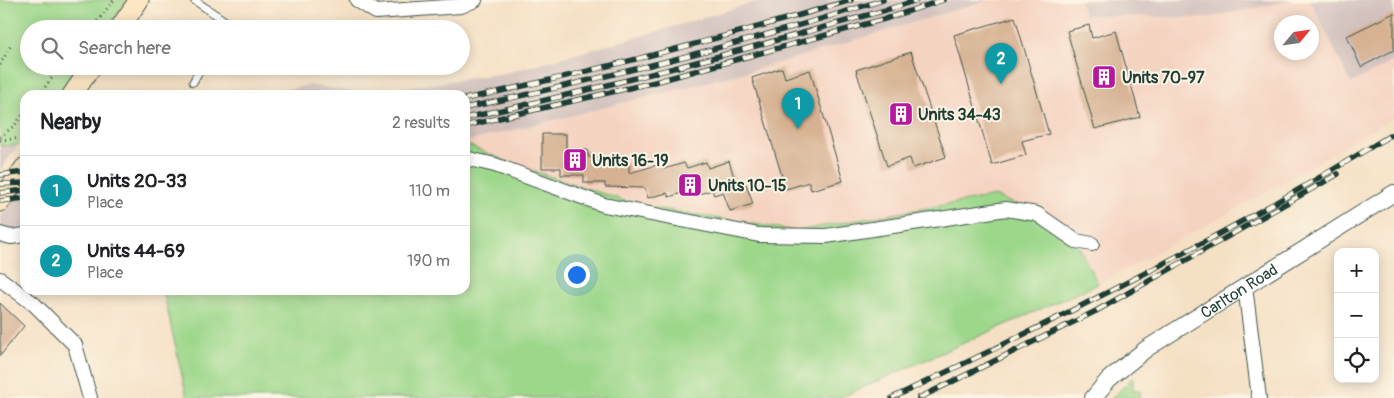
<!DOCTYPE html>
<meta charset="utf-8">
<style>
:root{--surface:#fff;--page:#f2f2f2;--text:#202124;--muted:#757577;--line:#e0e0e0;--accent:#2563eb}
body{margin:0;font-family:Pangolin,sans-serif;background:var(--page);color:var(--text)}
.controls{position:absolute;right:15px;bottom:15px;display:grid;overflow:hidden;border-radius:10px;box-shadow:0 2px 12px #0003}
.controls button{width:45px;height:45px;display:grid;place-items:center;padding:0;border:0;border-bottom:1px solid var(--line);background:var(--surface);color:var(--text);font:25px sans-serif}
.compass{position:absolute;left:1274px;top:15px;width:45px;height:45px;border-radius:50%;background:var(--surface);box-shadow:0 2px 12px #0003;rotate:61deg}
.you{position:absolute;left:576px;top:274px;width:18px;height:18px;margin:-12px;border:4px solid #fff;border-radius:50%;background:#1a73e8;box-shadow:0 0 0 8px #1a73e833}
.badge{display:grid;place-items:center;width:32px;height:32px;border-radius:50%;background:var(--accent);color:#fff;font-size:16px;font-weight:700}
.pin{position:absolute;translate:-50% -41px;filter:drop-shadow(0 1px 2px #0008)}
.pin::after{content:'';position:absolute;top:26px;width:18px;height:15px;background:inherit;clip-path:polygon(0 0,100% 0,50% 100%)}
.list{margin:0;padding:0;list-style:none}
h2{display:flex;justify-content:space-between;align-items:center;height:65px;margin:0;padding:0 20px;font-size:21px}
h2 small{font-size:16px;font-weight:400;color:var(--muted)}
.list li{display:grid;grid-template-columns:32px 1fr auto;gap:15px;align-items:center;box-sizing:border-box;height:70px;padding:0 20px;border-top:1px solid var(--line)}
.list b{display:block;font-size:19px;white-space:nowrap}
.list p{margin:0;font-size:16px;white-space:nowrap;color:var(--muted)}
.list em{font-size:16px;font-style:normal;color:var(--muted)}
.icon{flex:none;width:28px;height:28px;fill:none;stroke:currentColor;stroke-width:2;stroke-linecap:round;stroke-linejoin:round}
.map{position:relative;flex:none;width:1394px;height:398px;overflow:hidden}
.search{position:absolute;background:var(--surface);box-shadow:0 2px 12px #0003;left:20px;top:20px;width:450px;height:55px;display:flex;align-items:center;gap:12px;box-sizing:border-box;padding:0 18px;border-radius:28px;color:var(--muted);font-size:19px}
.panel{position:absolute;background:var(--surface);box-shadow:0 2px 12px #0003;left:20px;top:90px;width:450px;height:205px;border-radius:15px}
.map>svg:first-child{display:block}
.built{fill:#f5d3c1;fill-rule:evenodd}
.industrial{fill:#d1c0bc}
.green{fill:#9cd78a;stroke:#5e8a5f}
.building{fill:#d6b192}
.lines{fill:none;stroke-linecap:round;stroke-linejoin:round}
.service-casing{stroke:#3f554a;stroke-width:9}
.minor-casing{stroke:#3f554a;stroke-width:16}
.tertiary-casing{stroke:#3f554a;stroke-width:18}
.secondary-casing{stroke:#3f554a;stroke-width:21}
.path{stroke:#3f554a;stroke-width:3;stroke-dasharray:1 4;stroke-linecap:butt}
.service{stroke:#fff;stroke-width:7}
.minor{stroke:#fff;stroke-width:14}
.tertiary{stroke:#fff;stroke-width:16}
.secondary{stroke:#fce6c4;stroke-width:19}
.rail-casing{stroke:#1f3d34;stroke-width:5.5}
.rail{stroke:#fcf5e5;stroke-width:4;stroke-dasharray:11;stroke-linecap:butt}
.labels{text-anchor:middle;stroke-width:4;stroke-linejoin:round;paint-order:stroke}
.poi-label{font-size:16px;font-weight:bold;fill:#1f3d34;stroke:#fcf5e5;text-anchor:start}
.street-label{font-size:16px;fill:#1f3d34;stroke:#fcf5e5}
</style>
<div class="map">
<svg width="1394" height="398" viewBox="0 0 1394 398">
<rect width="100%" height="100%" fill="#fcf5e5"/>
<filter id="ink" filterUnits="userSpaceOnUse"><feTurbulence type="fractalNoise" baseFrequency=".02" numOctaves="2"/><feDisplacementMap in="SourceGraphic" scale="10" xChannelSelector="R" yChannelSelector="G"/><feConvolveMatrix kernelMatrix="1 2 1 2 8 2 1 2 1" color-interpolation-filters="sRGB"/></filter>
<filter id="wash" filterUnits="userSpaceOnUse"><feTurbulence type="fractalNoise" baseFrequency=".0096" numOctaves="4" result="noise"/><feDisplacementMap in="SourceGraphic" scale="20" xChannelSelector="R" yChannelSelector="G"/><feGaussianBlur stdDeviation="1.12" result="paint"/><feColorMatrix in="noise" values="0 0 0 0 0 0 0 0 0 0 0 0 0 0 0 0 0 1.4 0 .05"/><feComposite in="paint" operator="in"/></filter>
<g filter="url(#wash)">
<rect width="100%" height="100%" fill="#f5e0c4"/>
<path class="built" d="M988,0H1080L1084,15L1310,0L1351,83L1394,61V117L1249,202L1098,284L1068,226L995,196L796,230L637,202L518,166L465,144V142L755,70ZM1282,22H1312V52H1282Z"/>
<g class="industrial">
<path d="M762,0H988L755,70L465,142V95H265L308,85L366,93L505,73L642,36Z"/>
<path d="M1080,0H1292L1206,18L1084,15Z"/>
<path d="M1310,0H1394V61L1351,83Z"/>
<path d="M18,145L0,171V146Z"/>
<path d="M25,181V242L0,247V218Z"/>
</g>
<g class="green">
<path d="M0,0H127L106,29H29V66H79L57,95H25V136L18,145L0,146Z"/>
<path d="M465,144L518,166L638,205L796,231L995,196L1068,226L1098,284L839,398H187L163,290H465Z"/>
<path d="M1133,377V390H1140V398H1112Z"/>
</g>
<g id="blocks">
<g class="building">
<path d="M1394,13V50L1361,67L1347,36Z"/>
<path d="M1015,17L1049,134L1022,141L1026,155L992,165L954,35Z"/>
<path d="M1089,25L1092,38L1116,31L1140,117L1095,129L1067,31Z"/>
<path d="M911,52L946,157L913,168L910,158L887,166L856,70Z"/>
<path d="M782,68L785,78L810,70L843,181L811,190L809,182L786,189L752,78Z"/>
<path d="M542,134H566V150H588V157H608V164H629V173L661,164L664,169L684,163L687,168L706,162L708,168L729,161L737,187L746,184L753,204L730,211L723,192L714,195L712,190L693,196L691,190L669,197L667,193L648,198L645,188L605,187V183H584V175H561V168H542Z"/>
<path d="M0,303L24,326L0,356Z"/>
</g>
</g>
</g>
<g filter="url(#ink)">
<use href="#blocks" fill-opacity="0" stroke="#3f554a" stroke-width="1"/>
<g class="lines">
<defs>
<g id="service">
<path d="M194,0L237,29"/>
<path d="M223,29L227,22"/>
<path d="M193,82L202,66"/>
</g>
<g id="minor">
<path d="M357,0L376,12L461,6L475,0"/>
<path d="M465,158L495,165L604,205L759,235L826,236L1006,209L1037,214L1076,241L1092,244"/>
<path d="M0,234L11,237L25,235"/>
<path d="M0,279L34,304L75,345L90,398"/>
<path d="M1245,286L1259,398"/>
</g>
<g id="tertiary">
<path id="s1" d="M1093,398L1109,379L1146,349L1394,193"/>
</g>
<g id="secondary">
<path d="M119,29L139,0"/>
<path d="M72,95L92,66"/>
<path d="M0,202L25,167"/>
</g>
</defs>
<use href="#service" class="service-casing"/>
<use href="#minor" class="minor-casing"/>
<use href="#tertiary" class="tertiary-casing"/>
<use href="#secondary" class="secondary-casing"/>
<g class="path">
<path d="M91,29L114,0"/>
<path d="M0,65L11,45"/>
<path d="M39,95L61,66"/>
<path d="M0,137L15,125L25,112"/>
<path d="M0,140L25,138"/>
</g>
<use href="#service" class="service"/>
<use href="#minor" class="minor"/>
<use href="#tertiary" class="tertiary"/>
<use href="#secondary" class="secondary"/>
<defs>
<g id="rail">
<path d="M465,99C595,71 724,38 851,0"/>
<path d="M465,108C606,78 746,43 883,0"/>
<path d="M465,118C607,88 746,49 886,10L917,0"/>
<path d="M465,126L655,82L888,18L943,0"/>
<path d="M0,175L25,172"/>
<path d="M0,184L25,183"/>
<path d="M0,193L25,190"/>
<path d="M0,201L25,198"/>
<path d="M892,398C1063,317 1233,232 1394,133"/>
<path d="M919,398L1096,311L1338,174"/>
</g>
</defs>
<use href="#rail" class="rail-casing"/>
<use href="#rail" class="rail"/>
</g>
</g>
<defs>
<symbol id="building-square" viewBox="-11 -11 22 22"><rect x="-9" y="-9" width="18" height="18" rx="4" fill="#b5179e" stroke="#fcf5e5"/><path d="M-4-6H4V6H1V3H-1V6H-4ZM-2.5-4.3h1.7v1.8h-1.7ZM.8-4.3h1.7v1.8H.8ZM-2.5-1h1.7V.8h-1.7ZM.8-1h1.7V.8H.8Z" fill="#fff"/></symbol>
</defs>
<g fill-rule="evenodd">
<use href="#building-square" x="1090" y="63" width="28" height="28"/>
<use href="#building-square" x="887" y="100" width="28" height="28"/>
<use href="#building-square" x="561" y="146" width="28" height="28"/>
<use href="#building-square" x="676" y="171" width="28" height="28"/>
</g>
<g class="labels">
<g class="poi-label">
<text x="1122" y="83">Units 70-97</text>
<text x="918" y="120">Units 34-43</text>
<text x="592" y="166">Units 16-19</text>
<text x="708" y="191">Units 10-15</text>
</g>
<g class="street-label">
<text dy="6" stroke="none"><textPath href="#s1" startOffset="182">Carlton Road</textPath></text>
</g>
</g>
</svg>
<div class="controls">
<button>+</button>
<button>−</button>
<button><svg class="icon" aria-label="locate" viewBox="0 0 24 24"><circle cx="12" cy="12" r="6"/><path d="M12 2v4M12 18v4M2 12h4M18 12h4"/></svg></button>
</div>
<svg class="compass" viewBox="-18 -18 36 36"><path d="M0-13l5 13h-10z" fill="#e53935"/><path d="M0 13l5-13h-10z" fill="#757577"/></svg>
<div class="you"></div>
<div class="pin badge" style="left:798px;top:129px;background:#0f9aa8">1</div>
<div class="pin badge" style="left:1001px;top:84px;background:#0f9aa8">2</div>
<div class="search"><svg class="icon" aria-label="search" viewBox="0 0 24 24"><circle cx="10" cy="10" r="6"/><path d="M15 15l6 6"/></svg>Search here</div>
<section class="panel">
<h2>Nearby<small>2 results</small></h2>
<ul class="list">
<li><span class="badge" style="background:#0f9aa8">1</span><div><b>Units 20-33</b><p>Place</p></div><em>110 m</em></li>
<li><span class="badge" style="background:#0f9aa8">2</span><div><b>Units 44-69</b><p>Place</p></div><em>190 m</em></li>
</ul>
</section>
</div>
